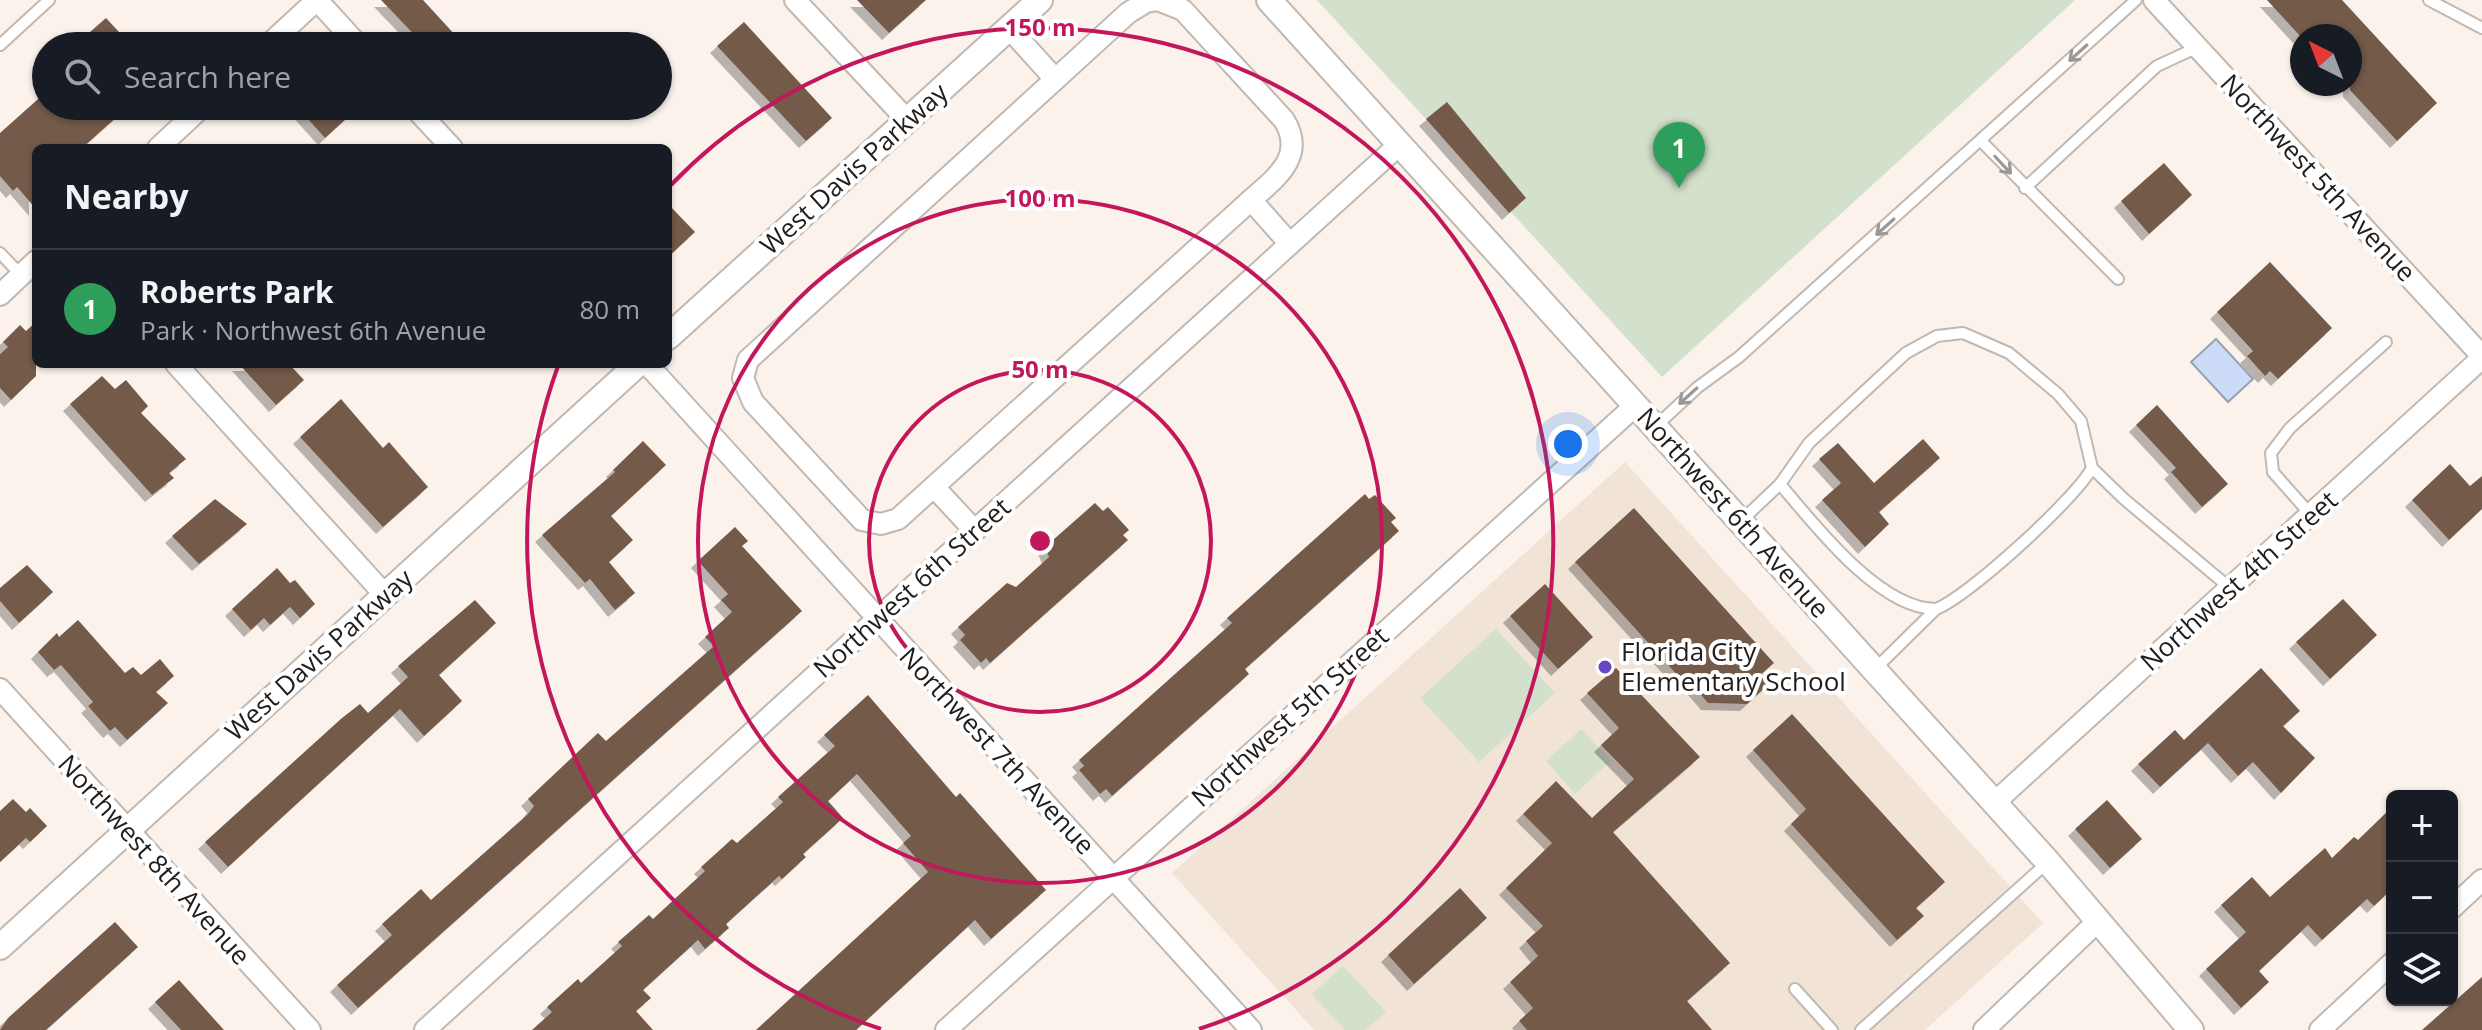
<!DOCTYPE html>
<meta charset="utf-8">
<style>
:root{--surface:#171b24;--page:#20242c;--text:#f1f3f6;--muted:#9ea1a6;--line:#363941;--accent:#0f766e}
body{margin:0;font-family:"Open Sans",sans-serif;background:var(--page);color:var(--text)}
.controls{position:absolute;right:24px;bottom:24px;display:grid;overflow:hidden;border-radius:12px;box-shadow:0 2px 6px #0004}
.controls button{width:72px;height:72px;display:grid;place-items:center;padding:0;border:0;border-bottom:2px solid var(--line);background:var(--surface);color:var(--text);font:40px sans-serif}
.compass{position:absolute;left:2290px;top:24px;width:72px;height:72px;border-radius:50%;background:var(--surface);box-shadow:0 2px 6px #0004;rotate:318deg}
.you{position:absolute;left:1568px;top:444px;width:28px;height:28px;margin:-20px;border:6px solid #fff;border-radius:50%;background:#1a73e8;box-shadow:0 0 0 12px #1a73e833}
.badge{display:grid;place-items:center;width:52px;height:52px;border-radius:50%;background:var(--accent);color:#fff;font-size:26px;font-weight:700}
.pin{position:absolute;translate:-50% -66px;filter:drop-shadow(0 2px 4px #0008)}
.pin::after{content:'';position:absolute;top:42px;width:28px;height:24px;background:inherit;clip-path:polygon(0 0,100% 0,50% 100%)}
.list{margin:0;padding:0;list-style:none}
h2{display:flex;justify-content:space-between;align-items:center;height:104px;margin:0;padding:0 32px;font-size:34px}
h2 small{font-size:26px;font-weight:400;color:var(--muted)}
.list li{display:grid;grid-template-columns:52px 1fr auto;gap:24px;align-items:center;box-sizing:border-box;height:120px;padding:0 32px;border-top:2px solid var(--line)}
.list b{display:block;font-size:30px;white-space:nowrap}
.list p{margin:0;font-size:26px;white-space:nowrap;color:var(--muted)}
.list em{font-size:26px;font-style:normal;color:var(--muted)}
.icon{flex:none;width:44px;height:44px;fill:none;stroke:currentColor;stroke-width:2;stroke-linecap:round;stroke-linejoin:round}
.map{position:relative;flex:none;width:2482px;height:1030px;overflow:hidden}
.search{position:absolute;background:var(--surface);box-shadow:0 2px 6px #0004;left:32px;top:32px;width:640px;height:88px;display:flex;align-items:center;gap:20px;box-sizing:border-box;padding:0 28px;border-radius:44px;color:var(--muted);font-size:30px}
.panel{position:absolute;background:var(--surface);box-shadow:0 2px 6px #0004;left:32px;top:144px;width:640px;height:224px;border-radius:12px}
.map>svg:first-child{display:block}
.built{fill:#f2e3d7}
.green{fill:#d3e1cc}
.water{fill:#ccdbf7;stroke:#98a2b5;stroke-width:2}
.building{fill:#735a49;filter:url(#shadow)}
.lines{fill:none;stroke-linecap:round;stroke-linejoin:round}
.service-casing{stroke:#c0b8b1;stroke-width:14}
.minor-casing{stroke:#c0b8b1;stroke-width:24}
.tertiary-casing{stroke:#c0b8b1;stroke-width:28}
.service{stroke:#fff;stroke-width:10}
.minor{stroke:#fff;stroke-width:20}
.tertiary{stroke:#fff;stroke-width:24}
.oneway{stroke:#9b9998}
.ring{fill:none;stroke:#c2185b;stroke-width:4}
.poi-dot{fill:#6649c1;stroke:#fff;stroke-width:3}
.labels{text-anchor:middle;stroke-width:8;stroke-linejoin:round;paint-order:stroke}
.street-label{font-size:26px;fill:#201d1b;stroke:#fff}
.poi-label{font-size:26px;fill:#201d1b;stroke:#fff;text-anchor:start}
.centre{fill:#c2185b;stroke:#fff;stroke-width:4}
.ring-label{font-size:24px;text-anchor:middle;font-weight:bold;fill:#c2185b;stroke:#fff;stroke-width:8;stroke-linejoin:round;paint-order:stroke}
</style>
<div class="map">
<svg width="2482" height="1030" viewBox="0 0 2482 1030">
<defs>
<filter id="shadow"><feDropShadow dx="-7" dy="7" stdDeviation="0" flood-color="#0004"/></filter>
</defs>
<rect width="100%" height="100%" fill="#fbf2eb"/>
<path class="built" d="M1625,462L2043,923L1925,1030H1314L1172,873Z"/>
<g class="green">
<path d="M1317,0H2075L1662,377Z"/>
<path d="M1496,629L1555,693L1479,762L1420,698Z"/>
<path d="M1581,729L1611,761L1575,794L1546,761Z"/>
<path d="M1343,966L1386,1012L1366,1030H1345L1312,994Z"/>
</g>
<path class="water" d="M2216,339L2253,379L2228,402L2191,362Z"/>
<g class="building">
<path d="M381,0H423L457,37L447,46H425Z"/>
<path d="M857,0H926L889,33Z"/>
<path d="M2267,0H2342L2437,103L2397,141L2350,90V36H2300Z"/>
<path d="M106,18L132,46H74Z"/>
<path d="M744,22L832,118L806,141L717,46Z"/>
<path d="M46,92V106H129L82,148H36V209L17,187L13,191L0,176V133Z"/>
<path d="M1447,102L1526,198L1509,213L1426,119Z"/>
<path d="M296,106H360L325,138Z"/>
<path d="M2164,163L2192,195L2149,234L2121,201Z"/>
<path d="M668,204L695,232L668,257Z"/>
<path d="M2270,262L2332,328L2278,379L2270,371L2265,376L2247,356L2253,351L2217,312Z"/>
<path d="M36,322V376L11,400L0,388V354L8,347L3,342L20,325L26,331Z"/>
<path d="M239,364H289L304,380L276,405Z"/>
<path d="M102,376L115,389L126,380L148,406L141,413L186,459L169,473L174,478L152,495L70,404Z"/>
<path d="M341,399L383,448L389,442L428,487L383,527L300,437Z"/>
<path d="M2157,405L2228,484L2202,507L2171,472L2176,468L2136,425Z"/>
<path d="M1923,439L1940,458L1879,512L1889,524L1865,547L1822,500L1841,483L1819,459L1838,443L1874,483Z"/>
<path d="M643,441L666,465L611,516L633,540L609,562L635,593L615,610L590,579L585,583L542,535L615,472L613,470Z"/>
<path d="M2450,464L2470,486L2482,476V509L2449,540L2412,500Z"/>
<path d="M1365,494L1369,499L1375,495L1396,518L1391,522L1399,531L1245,669L1249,674L1112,796L1106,789L1100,794L1079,770L1084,766L1079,760L1232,623L1227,618Z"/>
<path d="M215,499L247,524L199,564L172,536Z"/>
<path d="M1095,503L1103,511L1108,507L1129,530L1123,535L1128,540L990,663L986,658L981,663L960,640L965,635L958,627L1007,583L1016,587L1049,557L1045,547Z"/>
<path d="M1634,508L1774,663L1760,675L1769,684L1747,704L1708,703L1683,674L1679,677L1575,562Z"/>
<path d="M735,527L748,541L742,546L802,611L358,1008L337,985L392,935L382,924L421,889L431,900L527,815L534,806L528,799L598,733L606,741L714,646L705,637L732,612L721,600L728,594L698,561Z"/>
<path d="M27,565L53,592L19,623L0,601V588Z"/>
<path d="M277,568L290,583L295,580L315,604L300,618L290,607L270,625L264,618L251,630L232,609Z"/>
<path d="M1545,584L1593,637L1558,669L1510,616Z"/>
<path d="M2343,599L2377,635L2330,679L2296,642Z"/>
<path d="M475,600L496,623L439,675L462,701L424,736L400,709L228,867L205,842L342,718L360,704L368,713L408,677L398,666Z"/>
<path d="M78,620L125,673L133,667L141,675L160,659L174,676L156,692L168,703L127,740L115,727L110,731L88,706L93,702L61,665L54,670L38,652L57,633L59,637Z"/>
<path d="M1616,668L1700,757L1613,832L1730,963L1687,1001L1712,1030H1527L1519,1021L1533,1008L1510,982L1538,956L1526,941L1543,926L1506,888L1552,843L1523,814L1556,781L1592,818L1634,779L1601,745L1619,728L1587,693Z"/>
<path d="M2261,668L2300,711L2283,726L2315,758L2281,793L2253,762L2238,776L2208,743L2160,787L2138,764L2175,730L2184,740Z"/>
<path d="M868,695L956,797L960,793L1046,890L991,939L975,920L856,1030H756L928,872L903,843L911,836L857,774L828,801L843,818L803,854L806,857L782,879L779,876L726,924L729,928L705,949L698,940L643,990L651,998L636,1011L653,1030H532L552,1012L547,1007L578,979L581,983L622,946L618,942L649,915L653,919L705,871L701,867L732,839L737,843L783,802L778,797L835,746L824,735Z"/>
<path d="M1792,714L1945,882L1916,908L1924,916L1897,940L1791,824L1806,809L1753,750Z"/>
<path d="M13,799L26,812L30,808L47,826L30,842L26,838L0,862V811Z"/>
<path d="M2107,800L2142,839L2110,868L2075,829Z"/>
<path d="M2392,807V889L2374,906L2367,899L2322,940L2308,925L2259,971L2269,982L2241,1008L2206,969L2246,932L2221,905L2252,877L2270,897L2325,848L2332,858L2354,837L2358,840Z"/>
<path d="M1460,888L1487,918L1414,984L1388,955Z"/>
<path d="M115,922L138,947L46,1030H0L8,1018Z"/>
<path d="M2482,977V1030H2422Z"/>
<path d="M179,980L224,1030H181L155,1002Z"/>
</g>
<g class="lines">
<defs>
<g id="service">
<path d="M2429,0L2482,28"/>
<path d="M0,45L49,0"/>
<path d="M1981,141L2118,279"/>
<path d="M2025,188L2157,66L2198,47"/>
<path d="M0,253L21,275"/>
<path d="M1656,426L1698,387L1739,357L2136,0"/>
<path d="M1780,484C1814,524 1879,609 1936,609C1968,597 2076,498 2092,468"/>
<path d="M2311,515L2273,472L2271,453L2290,428L2386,342"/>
<path d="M1740,522L1780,484L1809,443L1906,353L1937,336L1963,333L2009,353L2058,394L2081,421L2092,468L2124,499L2230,588"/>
<path d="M1875,669L1936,609"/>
<path d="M1795,989L1832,1030"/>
<path d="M1861,1030L2048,862"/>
</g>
<g id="minor">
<path d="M317,0L359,46"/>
<path d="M795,0L908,121"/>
<path d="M1158,0L1183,10L1284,120C1306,156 1277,177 1251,200L898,519L881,524L862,520L753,402L743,378L748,360L1128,13L1146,2Z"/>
<path d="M2154,0L2482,356"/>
<path d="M1009,28L1055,79"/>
<path d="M267,46L317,0"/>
<path d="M413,106L452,148"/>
<path d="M158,148L203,106"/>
<path d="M1251,200L1290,244"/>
<path d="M0,295L36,261"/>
<path d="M176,364L385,595"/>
<path d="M647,364L1251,1030"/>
<path d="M934,487L975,531"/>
<path d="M0,689L310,1030"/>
<path d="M1994,803L2482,358"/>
<path d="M2452,908L2482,880"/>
<path d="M425,1030L1400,144"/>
<path d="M946,1030L1636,405"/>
<path d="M1984,1030L2098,921"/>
<path d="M2320,1030L2392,963"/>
</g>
<g id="tertiary">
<path d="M1269,0L2048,862L2191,1030"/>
<path d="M668,337L1040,0"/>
<path d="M0,947L638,364"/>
</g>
</defs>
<use href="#service" class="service-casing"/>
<use href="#minor" class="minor-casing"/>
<use href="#tertiary" class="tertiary-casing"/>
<use href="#service" class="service"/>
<use href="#minor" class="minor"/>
<use href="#tertiary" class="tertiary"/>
</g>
<defs><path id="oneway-shaft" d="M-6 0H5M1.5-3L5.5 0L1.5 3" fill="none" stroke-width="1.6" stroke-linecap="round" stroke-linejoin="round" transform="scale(2)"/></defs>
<g class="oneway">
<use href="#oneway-shaft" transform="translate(2078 53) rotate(138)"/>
<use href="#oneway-shaft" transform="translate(2003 165) rotate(47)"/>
<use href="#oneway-shaft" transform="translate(1885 227) rotate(138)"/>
<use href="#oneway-shaft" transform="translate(1688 396) rotate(138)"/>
</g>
<g class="ring">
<circle cx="1040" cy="541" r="171"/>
<circle cx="1040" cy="541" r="342"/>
<path d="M881 1029A513 513 0 0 1 558 366M671 185A513 513 0 1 1 1199 1029"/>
</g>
<circle class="poi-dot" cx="1605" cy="667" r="8"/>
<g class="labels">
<g class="street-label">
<text transform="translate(854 169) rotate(-42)" y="9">West Davis Parkway</text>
<text transform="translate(2318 178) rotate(47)" y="9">Northwest 5th Avenue</text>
<text transform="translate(1733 513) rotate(48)" y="9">Northwest 6th Avenue</text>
<text transform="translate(2239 581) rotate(-42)" y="9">Northwest 4th Street</text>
<text transform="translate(912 588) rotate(-42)" y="9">Northwest 6th Street</text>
<text transform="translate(319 655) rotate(-42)" y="9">West Davis Parkway</text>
<text transform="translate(1290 717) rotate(-42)" y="9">Northwest 5th Street</text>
<text transform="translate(997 751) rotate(47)" y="9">Northwest 7th Avenue</text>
<text transform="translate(154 860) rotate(48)" y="9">Northwest 8th Avenue</text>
</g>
<g class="poi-label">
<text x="1621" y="661">Florida City<tspan x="1621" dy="30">Elementary School</tspan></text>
</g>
</g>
<circle cx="1040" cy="541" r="12" class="centre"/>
<g class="ring-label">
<text x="1040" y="36">150 m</text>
<text x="1040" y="207">100 m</text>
<text x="1040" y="378">50 m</text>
</g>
</svg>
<div class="controls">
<button>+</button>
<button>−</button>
<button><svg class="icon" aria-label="layers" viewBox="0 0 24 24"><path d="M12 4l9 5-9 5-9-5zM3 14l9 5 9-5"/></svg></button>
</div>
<svg class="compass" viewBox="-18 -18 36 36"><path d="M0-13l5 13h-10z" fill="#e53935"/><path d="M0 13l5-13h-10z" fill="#9ea1a6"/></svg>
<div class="you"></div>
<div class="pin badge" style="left:1679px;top:188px;background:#2e9e5b">1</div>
<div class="search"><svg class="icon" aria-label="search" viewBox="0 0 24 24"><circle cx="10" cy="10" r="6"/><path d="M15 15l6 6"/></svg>Search here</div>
<section class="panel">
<h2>Nearby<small></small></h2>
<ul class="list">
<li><span class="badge" style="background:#2e9e5b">1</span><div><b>Roberts Park</b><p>Park · Northwest 6th Avenue</p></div><em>80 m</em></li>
</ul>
</section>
</div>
